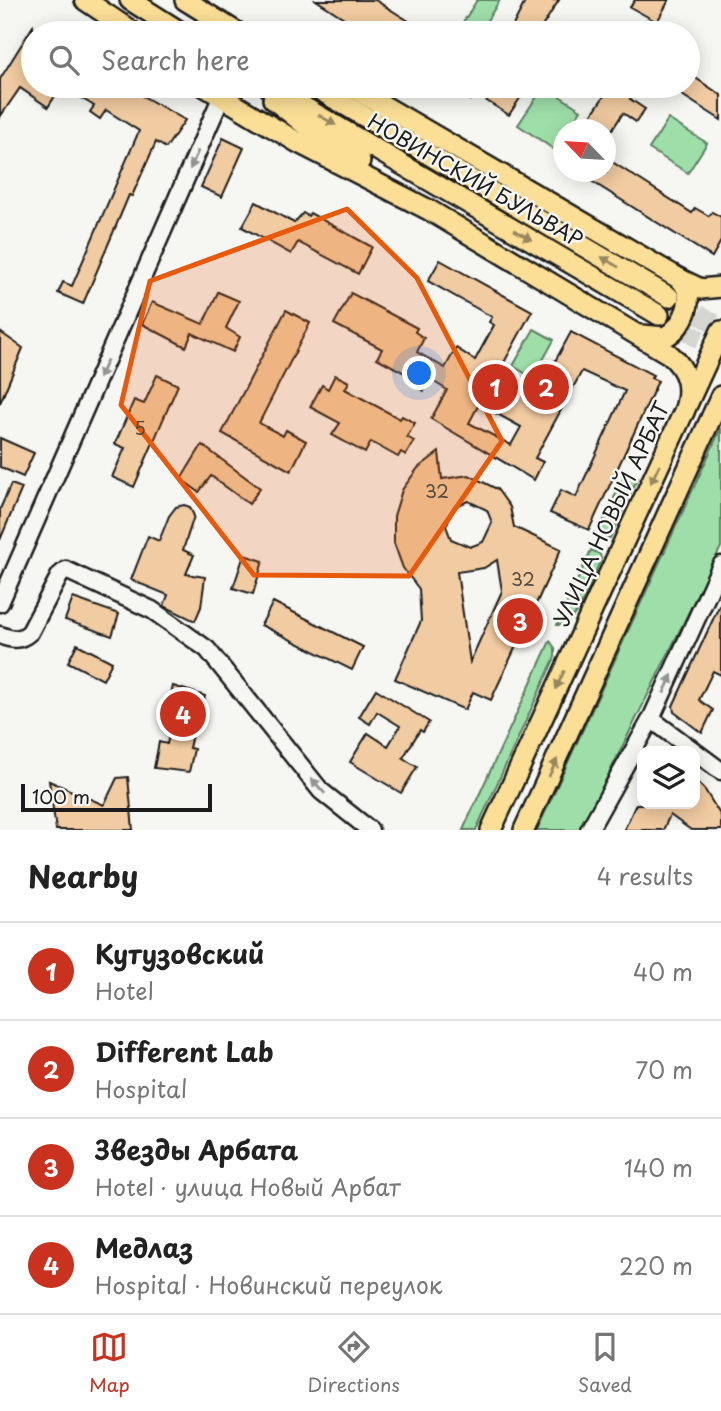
<!DOCTYPE html>
<meta charset="utf-8">
<style>
:root{--surface:#fff;--page:#f6f6f6;--text:#222;--muted:#767676;--line:#e0e0e0;--accent:#c8321e}
body{margin:0;font-family:"Playpen Sans",sans-serif;background:var(--page);color:var(--text)}
.controls{position:absolute;right:21px;bottom:21px;display:grid;overflow:hidden;border-radius:14px;box-shadow:0 4px 18px #0003}
.controls button{width:63px;height:63px;display:grid;place-items:center;padding:0;border:0;border-bottom:2px solid var(--line);background:var(--surface);color:var(--text);font:35px sans-serif}
.compass{position:absolute;left:553px;top:119px;width:63px;height:63px;border-radius:50%;background:var(--surface);box-shadow:0 4px 18px #0003;rotate:295deg}
.scale{position:absolute;left:21px;bottom:18px;width:191px;box-sizing:border-box;padding-left:7px;border:4px solid #1c1c1c;border-top:0;font-size:19px;line-height:24px;white-space:nowrap;color:#1c1c1c;-webkit-text-stroke:5px #f6f6f2;paint-order:stroke}
.you{position:absolute;left:420px;top:374px;width:24px;height:24px;margin:-18px;border:5px solid #fff;border-radius:50%;background:#1a73e8;box-shadow:0 0 0 10px #1a73e833}
.badge{display:grid;place-items:center;width:46px;height:46px;border-radius:50%;background:var(--accent);color:#fff;font-size:23px;font-weight:700}
.pin{position:absolute;translate:-50% -50%;border:4px solid #fff;box-shadow:0 2px 7px #0006}
.list{margin:0;padding:0;list-style:none}
h2{display:flex;justify-content:space-between;align-items:center;height:91px;margin:0;padding:0 28px;font-size:30px}
h2 small{font-size:23px;font-weight:400;color:var(--muted)}
.list li{display:grid;grid-template-columns:46px 1fr auto;gap:21px;align-items:center;box-sizing:border-box;height:98px;padding:0 28px;border-top:2px solid var(--line)}
.list b{display:block;font-size:26px;white-space:nowrap}
.list p{margin:0;font-size:23px;white-space:nowrap;color:var(--muted)}
.list em{font-size:23px;font-style:normal;color:var(--muted)}
.icon{flex:none;width:38px;height:38px;fill:none;stroke:currentColor;stroke-width:2;stroke-linecap:round;stroke-linejoin:round}
.map{position:relative;flex:none;width:721px;height:830px;overflow:hidden}
.search{position:absolute;background:var(--surface);box-shadow:0 4px 18px #0003;left:21px;right:21px;top:21px;height:77px;display:flex;align-items:center;gap:18px;box-sizing:border-box;padding:0 24px;border-radius:38px;color:var(--muted);font-size:26px}
.sheet{height:483px;background:var(--surface)}
nav{display:flex;justify-content:space-around;align-items:center;box-sizing:border-box;height:98px;border-top:2px solid var(--line);background:var(--surface);font-size:19px;color:var(--muted)}
nav a{display:grid;justify-items:center;gap:4px}
nav .on{color:var(--accent)}
.map>svg:first-child{display:block}
.green{fill:#9edfa9;stroke:#5d7e62;stroke-width:2}
.building{fill:#f1cba1;stroke:#1c1c1c;stroke-width:2;fill-rule:evenodd}
.lines{fill:none;stroke-linecap:round;stroke-linejoin:round}
.major-tunnel{stroke:#d5d5d2;stroke-width:19;stroke-dasharray:19 10;stroke-linecap:butt}
.minor-casing{stroke:#1c1c1c;stroke-width:21}
.major-casing{stroke:#1c1c1c;stroke-width:24}
.minor{stroke:#f6f6f2;stroke-width:16}
.major{stroke:#fbdf96;stroke-width:19}
.oneway{fill:#97875f}
.oneway2{fill:#949492}
.marked{fill:#e8590c;fill-opacity:0.2;stroke:#e8590c;stroke-width:5;stroke-linejoin:round}
.labels{text-anchor:middle;stroke-width:5;stroke-linejoin:round;paint-order:stroke}
.number-label{font-size:18px;fill:#51483d}
.street-label{font-size:21px;fill:#1c1c1c;stroke:#f6f6f2}
</style>
<div class="map">
<svg width="721" height="830" viewBox="0 0 721 830">
<rect width="100%" height="100%" fill="#f6f6f2"/>
<filter id="ink" filterUnits="userSpaceOnUse"><feTurbulence type="fractalNoise" baseFrequency=".0143" numOctaves="2"/><feDisplacementMap in="SourceGraphic" scale="14" xChannelSelector="R" yChannelSelector="G"/><feConvolveMatrix kernelMatrix="1 2 1 2 8 2 1 2 1" color-interpolation-filters="sRGB"/></filter>
<g filter="url(#ink)">
<g class="green">
<path d="M477,0H500L479,33L462,24Z"/>
<path d="M544,86L581,110L568,129L564,130L563,137L555,150L518,125Z"/>
<path d="M668,119L707,143L688,173L649,149Z"/>
<path d="M534,329L554,340L533,378L513,366Z"/>
<path d="M721,428V547L581,830H537Z"/>
<path d="M626,472L638,477L610,538L597,535Z"/>
<path d="M591,550L600,554L601,559C593,576 578,627 557,625Z"/>
<path d="M550,641L555,648V657L476,830H463Z"/>
</g>
<g class="building">
<path d="M316,0H375L428,33H358L361,29Z"/>
<path d="M526,0H559L538,33H509Z"/>
<path d="M635,0H669L657,22L630,7Z"/>
<path d="M33,26V86H47L57,93L48,107L20,88L0,117V79Z"/>
<path d="M688,73L721,95V120L668,86H688Z"/>
<path d="M62,86H125L185,120L166,148L156,142L132,196L129,195L83,304L58,293L63,282L72,286L139,131L106,110L100,119L90,112L94,106Z"/>
<path d="M447,86H528L509,115L474,93L470,100Z"/>
<path d="M611,86H638L630,99L645,109L636,122L623,113L612,130H581Z"/>
<path d="M223,138L244,148L222,197L201,187Z"/>
<path d="M606,158L692,213L695,208L709,216L712,212L721,217V241L712,257L577,172H606Z"/>
<path d="M256,202L294,223L303,213L308,216L310,213L372,247L358,274L298,242L291,254L242,227Z"/>
<path d="M440,260L532,311L501,368L505,370L499,381L534,400L571,332L653,375L651,378L658,381L589,530L550,513L561,490L576,497L625,391L582,371L535,458L543,462L534,480L431,419L447,390L431,380L424,391L410,383L414,378L377,358L382,349L334,324L351,293L417,328L415,332L424,338L417,352L445,368L456,348L475,360L494,325L489,322L492,317L428,281ZM479,404L521,427L511,445L469,423Z"/>
<path d="M218,292L239,301L226,328L240,337L233,352L192,333L186,347L142,324L152,302L203,324Z"/>
<path d="M286,310L310,323L259,423L283,436L286,430L306,441L291,471L222,433Z"/>
<path d="M0,332L23,348L0,403Z"/>
<path d="M157,375L178,385L134,487L112,477L125,448L115,444L134,400L144,404Z"/>
<path d="M335,375L349,382L345,389L400,419L402,416L415,423L407,437L414,441L406,455L401,452L398,457L371,442L365,453L332,435L340,423L310,407L322,385L328,389Z"/>
<path d="M0,438L34,453L23,477L0,467Z"/>
<path d="M202,445L260,488L249,504L211,476L199,492L181,479Z"/>
<path d="M439,452L442,479L469,475L497,489L510,507L514,527L561,549L536,604L538,618L533,632L517,644L491,700L473,692L465,710L395,679L421,621L419,589L403,568L394,543V516L402,490L418,468ZM468,501L487,510L492,523L483,542L470,547L451,539L446,526L454,507ZM497,560L502,591L470,662L457,572L484,568Z"/>
<path d="M11,484L22,488L0,540V509Z"/>
<path d="M184,505L190,507L194,516L183,550L194,555L186,574L205,577L201,607L195,621L164,606L168,595L131,580L148,536L159,541L169,516L176,507Z"/>
<path d="M244,555L263,561L253,594L233,588Z"/>
<path d="M73,598L119,614L112,636L65,620Z"/>
<path d="M273,602L363,647L352,670L261,625Z"/>
<path d="M721,602V675L713,671L699,700L713,710L702,733L674,712L673,706Z"/>
<path d="M77,644L112,662L103,680L68,662Z"/>
<path d="M173,686L205,696L200,718L196,717L189,748L194,749L189,772L154,768L159,742L167,744L174,712L167,711Z"/>
<path d="M376,689L429,722L423,732L420,730L403,758L417,767L401,793L350,762L368,733L388,746L400,726L377,712L370,724L359,717Z"/>
<path d="M128,777L133,830H56L49,781L104,805L117,778Z"/>
<path d="M695,780L705,790L721,816V830H691L670,815L663,830H624L636,804H695Z"/>
</g>
<g class="lines">
<g class="major-tunnel">
<path d="M673,300L721,327"/>
<path d="M659,315L721,352"/>
</g>
<defs>
<g id="minor">
<path d="M0,603L221,98"/>
<path d="M0,635C12,640 20,641 30,632L60,575L66,570L152,610L207,649L321,791L370,830"/>
<path d="M651,719L721,771"/>
<path d="M589,830L651,719L721,565"/>
</g>
<g id="major">
<path d="M85,0L134,33"/>
<path d="M130,0L182,33"/>
<path d="M185,0L238,33"/>
<path d="M204,86L297,142L429,210L669,354C688,370 692,388 684,412"/>
<path d="M268,86L659,315"/>
<path d="M313,86L669,297"/>
<path d="M350,86L680,279L701,289L721,287"/>
<path d="M273,99L313,131L360,161"/>
<path d="M642,335L665,337C684,327 698,296 680,279"/>
<path d="M491,830L721,331"/>
<path d="M524,830L721,396"/>
</g>
</defs>
<use href="#minor" class="minor-casing"/>
<use href="#major" class="major-casing"/>
<use href="#minor" class="minor"/>
<use href="#major" class="major"/>
</g>
<defs><path id="oneway-solid" d="M-6-.8H1V-3.2L6.5 0L1 3.2V.8H-6Z" transform="scale(1.75)"/></defs>
<g class="oneway">
<use href="#oneway-solid" transform="translate(327 120) rotate(30)"/>
<use href="#oneway-solid" transform="translate(523 235) rotate(30)"/>
<use href="#oneway-solid" transform="translate(610 262) rotate(-149)"/>
<use href="#oneway-solid" transform="translate(655 474) rotate(115)"/>
<use href="#oneway-solid" transform="translate(560 680) rotate(115)"/>
<use href="#oneway-solid" transform="translate(553 768) rotate(-65)"/>
</g>
<g class="oneway2">
<use href="#oneway-solid" transform="translate(194 160) rotate(114)"/>
<use href="#oneway-solid" transform="translate(103 369) rotate(114)"/>
<use href="#oneway-solid" transform="translate(668 684) rotate(-66)"/>
<use href="#oneway-solid" transform="translate(318 786) rotate(-132)"/>
</g>
</g>
<path class="marked" d="M347,209L417,278L502,441L409,576L254,575L121,405L150,281Z"/>
<g class="labels">
<g class="number-label">
<text x="140" y="435">5</text>
<text x="437" y="498">32</text>
<text x="523" y="586">32</text>
</g>
<g class="street-label">
<text transform="translate(475 181) rotate(30)" y="7">НОВИНСКИЙ БУЛЬВАР</text>
<text transform="translate(612 514) rotate(-65)" y="7">УЛИЦА НОВЫЙ АРБАТ</text>
</g>
</g>
</svg>
<div class="controls">
<button><svg class="icon" aria-label="layers" viewBox="0 0 24 24"><path d="M12 4l9 5-9 5-9-5zM3 14l9 5 9-5"/></svg></button>
</div>
<svg class="compass" viewBox="-18 -18 36 36"><path d="M0-13l5 13h-10z" fill="#e53935"/><path d="M0 13l5-13h-10z" fill="#767676"/></svg>
<div class="scale">100 m</div>
<div class="you"></div>
<div class="pin badge" style="left:495px;top:387px">1</div>
<div class="pin badge" style="left:546px;top:387px">2</div>
<div class="pin badge" style="left:520px;top:621px">3</div>
<div class="pin badge" style="left:183px;top:714px">4</div>
<div class="search"><svg class="icon" aria-label="search" viewBox="0 0 24 24"><circle cx="10" cy="10" r="6"/><path d="M15 15l6 6"/></svg>Search here</div>
</div>
<section class="sheet">
<h2>Nearby<small>4 results</small></h2>
<ul class="list">
<li><span class="badge">1</span><div><b>Кутузовский</b><p>Hotel</p></div><em>40 m</em></li>
<li><span class="badge">2</span><div><b>Different Lab</b><p>Hospital</p></div><em>70 m</em></li>
<li><span class="badge">3</span><div><b>Звезды Арбата</b><p>Hotel · улица Новый Арбат</p></div><em>140 m</em></li>
<li><span class="badge">4</span><div><b>Медлаз</b><p>Hospital · Новинский переулок</p></div><em>220 m</em></li>
</ul>
</section>
<nav>
<a class="on"><svg class="icon" aria-label="map" viewBox="0 0 24 24"><path d="M3 6l6-2 6 2 6-2v14l-6 2-6-2-6 2zM9 4v14M15 6v14"/></svg>Map</a>
<a><svg class="icon" aria-label="directions" viewBox="0 0 24 24"><path d="M12 3l9 9-9 9-9-9zM9 14v-3h6M13 9l2 2-2 2"/></svg>Directions</a>
<a><svg class="icon" aria-label="saved" viewBox="0 0 24 24"><path d="M7 4h10v16l-5-4-5 4z"/></svg>Saved</a>
</nav>
